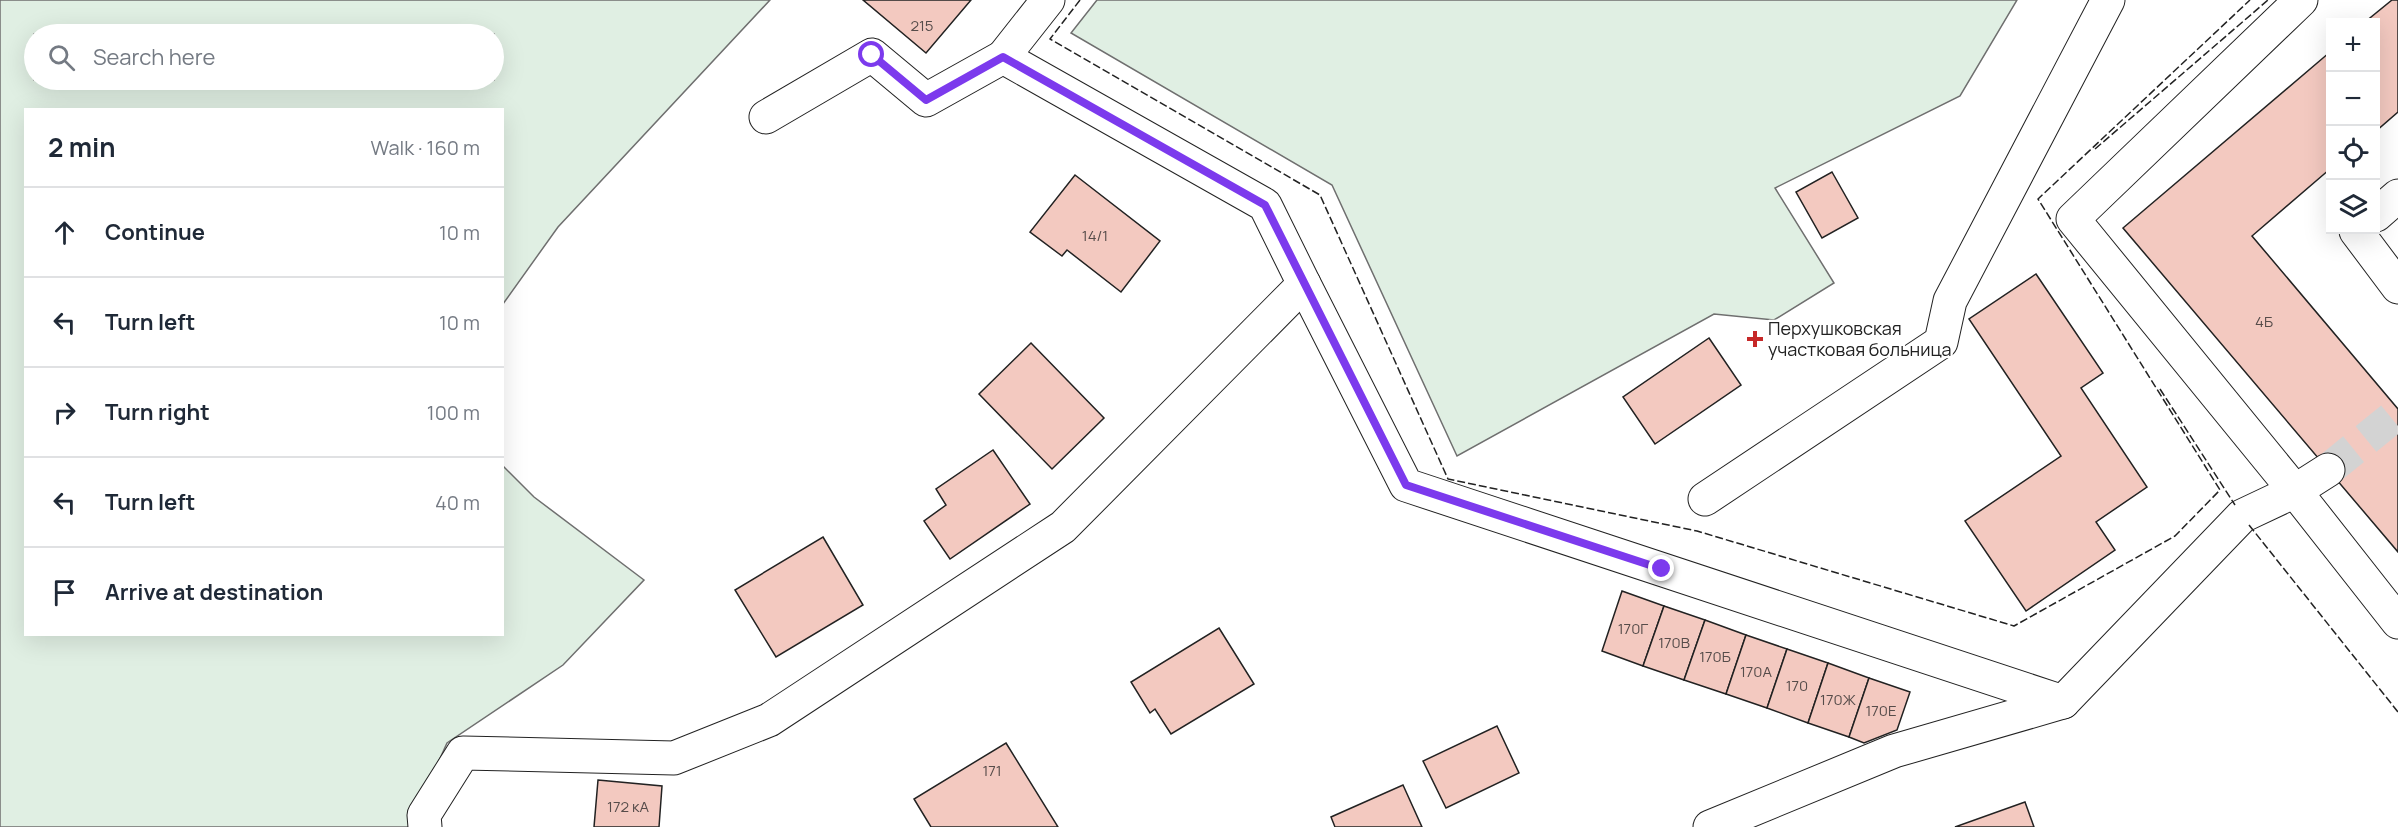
<!DOCTYPE html>
<meta charset="utf-8">
<style>
:root{--surface:#fff;--page:#f2f2f3;--text:#1f2937;--muted:#747a83;--line:#e0e1e3}
body{margin:0;font-family:Manrope,sans-serif;background:var(--page);color:var(--text)}
.controls{position:absolute;right:18px;top:18px;display:grid;overflow:hidden;border-radius:0px;box-shadow:0 6px 24px #0002}
.controls button{width:54px;height:54px;display:grid;place-items:center;padding:0;border:0;border-bottom:2px solid var(--line);background:var(--surface);color:var(--text);font:30px sans-serif}
.stop{position:absolute;width:18px;height:18px;margin:-14px;border:4px solid #7c3aed;border-radius:50%;background:#fff}
.stop.end{background:#7c3aed;border-color:#fff;box-shadow:0 2px 6px #0008}
.list{margin:0;padding:0;list-style:none}
h2{display:flex;justify-content:space-between;align-items:center;height:78px;margin:0;padding:0 24px;font-size:26px}
h2 small{font-size:20px;font-weight:400;color:var(--muted)}
.list li{display:grid;grid-template-columns:39px 1fr auto;gap:18px;align-items:center;box-sizing:border-box;height:90px;padding:0 24px;border-top:2px solid var(--line)}
.list b{display:block;font-size:22px;white-space:nowrap}
.list em{font-size:20px;font-style:normal;color:var(--muted)}
.icon{flex:none;width:33px;height:33px;fill:none;stroke:currentColor;stroke-width:2;stroke-linecap:round;stroke-linejoin:round}
.map{position:relative;flex:none;width:2398px;height:827px;overflow:hidden}
.search{position:absolute;background:var(--surface);box-shadow:0 6px 24px #0002;left:24px;top:24px;width:480px;height:66px;display:flex;align-items:center;gap:15px;box-sizing:border-box;padding:0 21px;border-radius:33px;color:var(--muted);font-size:22px}
.panel{position:absolute;background:var(--surface);box-shadow:0 6px 24px #0002;left:24px;top:108px;width:480px;height:528px;border-radius:0px}
.map>svg:first-child{display:block}
.green{fill:#e0efe3;stroke:#6f6f6f;stroke-width:1.5;fill-rule:evenodd}
.building{fill:#f3c9c0;stroke:#222;stroke-width:1.5}
.lines{fill:none;stroke-linecap:round;stroke-linejoin:round}
.minor-tunnel{stroke:#d3d3d3;stroke-width:33;stroke-dasharray:33 16;stroke-linecap:butt}
.minor-casing{stroke:#222;stroke-width:35}
.minor{stroke:#fff;stroke-width:33}
.fence{stroke:#222;stroke-width:1.5;stroke-dasharray:8 3;stroke-linecap:butt}
.route{stroke:#7c3aed;stroke-width:8}
.poi-dot{fill:#c62828;stroke:#fff;stroke-width:2}
.labels{text-anchor:middle;stroke-width:4.5;stroke-linejoin:round;paint-order:stroke}
.number-label{font-size:15px;fill:#564c4a}
.poi-label{font-size:18px;fill:#222;stroke:#fff;text-anchor:start}
</style>
<div class="map">
<svg width="2398" height="827" viewBox="0 0 2398 827">
<rect width="100%" height="100%" fill="#fff"/>
<g class="green">
<path d="M0,0H770L558,227L503,304L502,110H26V634H502L503,466L534,497L644,580L563,665L447,743L409,827H0ZM34,34H494V80H34Z"/>
<path d="M1097,0H2017L1960,96L1775,188L1834,283L1774,320L1714,314L1457,456L1332,185L1071,33Z"/>
</g>
<g class="building">
<path d="M863,0H971L926,53Z"/>
<path d="M2392,0H2398V112L2376,131V22H2365Z"/>
<path d="M2330,52V169L2252,236L2398,409V552L2123,228Z"/>
<path d="M1832,172L1858,218L1822,238L1796,192Z"/>
<path d="M1075,175L1160,241L1121,292L1067,250L1062,256L1030,232Z"/>
<path d="M2036,274L2103,373L2081,388L2147,487L2096,522L2115,550L2026,611L1965,521L2061,456L1969,319Z"/>
<path d="M1709,338L1741,385L1655,444L1623,397Z"/>
<path d="M1031,343L1104,418L1052,469L979,394Z"/>
<path d="M993,450L1030,504L950,559L924,521L946,505L936,489Z"/>
<path d="M823,537L863,605L776,657L735,590Z"/>
<path d="M1622,591L1664,606L1643,666L1602,651Z"/>
<path d="M1664,606L1705,620L1684,680L1643,666Z"/>
<path d="M1705,620L1746,635L1726,694L1684,680Z"/>
<path d="M1219,628L1254,684L1171,734L1155,709L1150,713L1131,682Z"/>
<path d="M1746,635L1787,649L1767,708L1726,694Z"/>
<path d="M1787,649L1828,663L1808,723L1767,708Z"/>
<path d="M1828,663L1869,678L1849,737L1808,723Z"/>
<path d="M1869,678L1910,692L1897,730L1864,743L1849,737Z"/>
<path d="M1497,726L1519,773L1446,808L1423,761Z"/>
<path d="M1006,743L1058,827H931L914,799Z"/>
<path d="M598,780L662,786L659,827H594Z"/>
<path d="M1403,785L1422,827H1335L1331,817Z"/>
<path d="M2025,802L2034,827H1955Z"/>
</g>
<g class="lines">
<path class="minor-tunnel" d="M2328,470L2398,413"/>
<defs>
<g id="minor">
<path d="M2301,0L2073,219L2295,491L2398,622"/>
<path d="M766,117L872,55L926,100L1003,57"/>
<path d="M2376,215L2398,196"/>
<path d="M2358,230L2356,231L2398,287"/>
<path d="M1304,284L1406,485L2063,702"/>
<path d="M1705,499L1941,342L1950,301L2108,0"/>
<path d="M425,827L424,815L463,753L674,758L769,720L1063,527L1304,284L1265,205L1003,57L1048,0"/>
<path d="M1710,827L1894,751L2063,702L2242,516L2295,491L2328,470"/>
</g>
</defs>
<use href="#minor" class="minor-casing"/>
<use href="#minor" class="minor"/>
<g class="fence">
<path d="M1080,0L1050,39L1320,195L1448,479L1697,531L2014,626L2175,536L2220,490L2038,199L2250,0"/>
<path d="M2095,149L2268,0"/>
<path d="M2160,389L2235,505"/>
<path d="M2249,525L2398,712"/>
</g>
</g>
<g class="lines">
<path class="route" d="M872,55L926,100L1003,57L1265,205L1406,485L1662,569"/>
</g>
<path class="poi-dot" d="M1752 330h6v6h6v6h-6v6h-6v-6h-6v-6h6z"/>
<g class="labels">
<g class="number-label">
<text x="922" y="31">215</text>
<text x="1095" y="241">14/1</text>
<text x="2264" y="327">4Б</text>
<text x="1633" y="634">170Г</text>
<text x="1674" y="648">170В</text>
<text x="1715" y="662">170Б</text>
<text x="1756" y="677">170А</text>
<text x="1797" y="691">170</text>
<text x="1838" y="705">170Ж</text>
<text x="1881" y="716">170Е</text>
<text x="992" y="776">171</text>
<text x="628" y="812">172 кА</text>
</g>
<g class="poi-label">
<text x="1768" y="335">Перхушковская<tspan x="1768" dy="21">участковая больница</tspan></text>
</g>
</g>
</svg>
<div class="controls">
<button>+</button>
<button>−</button>
<button><svg class="icon" aria-label="locate" viewBox="0 0 24 24"><circle cx="12" cy="12" r="6"/><path d="M12 2v4M12 18v4M2 12h4M18 12h4"/></svg></button>
<button><svg class="icon" aria-label="layers" viewBox="0 0 24 24"><path d="M12 4l9 5-9 5-9-5zM3 14l9 5 9-5"/></svg></button>
</div>
<div class="stop" style="left:872px;top:55px"></div>
<div class="stop end" style="left:1662px;top:569px"></div>
<div class="search"><svg class="icon" aria-label="search" viewBox="0 0 24 24"><circle cx="10" cy="10" r="6"/><path d="M15 15l6 6"/></svg>Search here</div>
<section class="panel">
<h2>2 min<small>Walk · 160 m</small></h2>
<ul class="list">
<li><svg class="icon" aria-label="ahead" viewBox="0 0 24 24"><path d="M12 20V5M6 11l6-6 6 6"/></svg><div><b>Continue</b></div><em>10 m</em></li>
<li><svg class="icon" aria-label="left" viewBox="0 0 24 24"><path d="M17 20v-9H6M10 6l-5 5 5 5"/></svg><div><b>Turn left</b></div><em>10 m</em></li>
<li><svg class="icon" aria-label="right" viewBox="0 0 24 24"><path d="M7 20v-9h11M14 6l5 5-5 5"/></svg><div><b>Turn right</b></div><em>100 m</em></li>
<li><svg class="icon" aria-label="left" viewBox="0 0 24 24"><path d="M17 20v-9H6M10 6l-5 5 5 5"/></svg><div><b>Turn left</b></div><em>40 m</em></li>
<li><svg class="icon" aria-label="arrive" viewBox="0 0 24 24"><path d="M6 21V4h12l-3 4 3 4H6"/></svg><div><b>Arrive at destination</b></div></li>
</ul>
</section>
</div>
